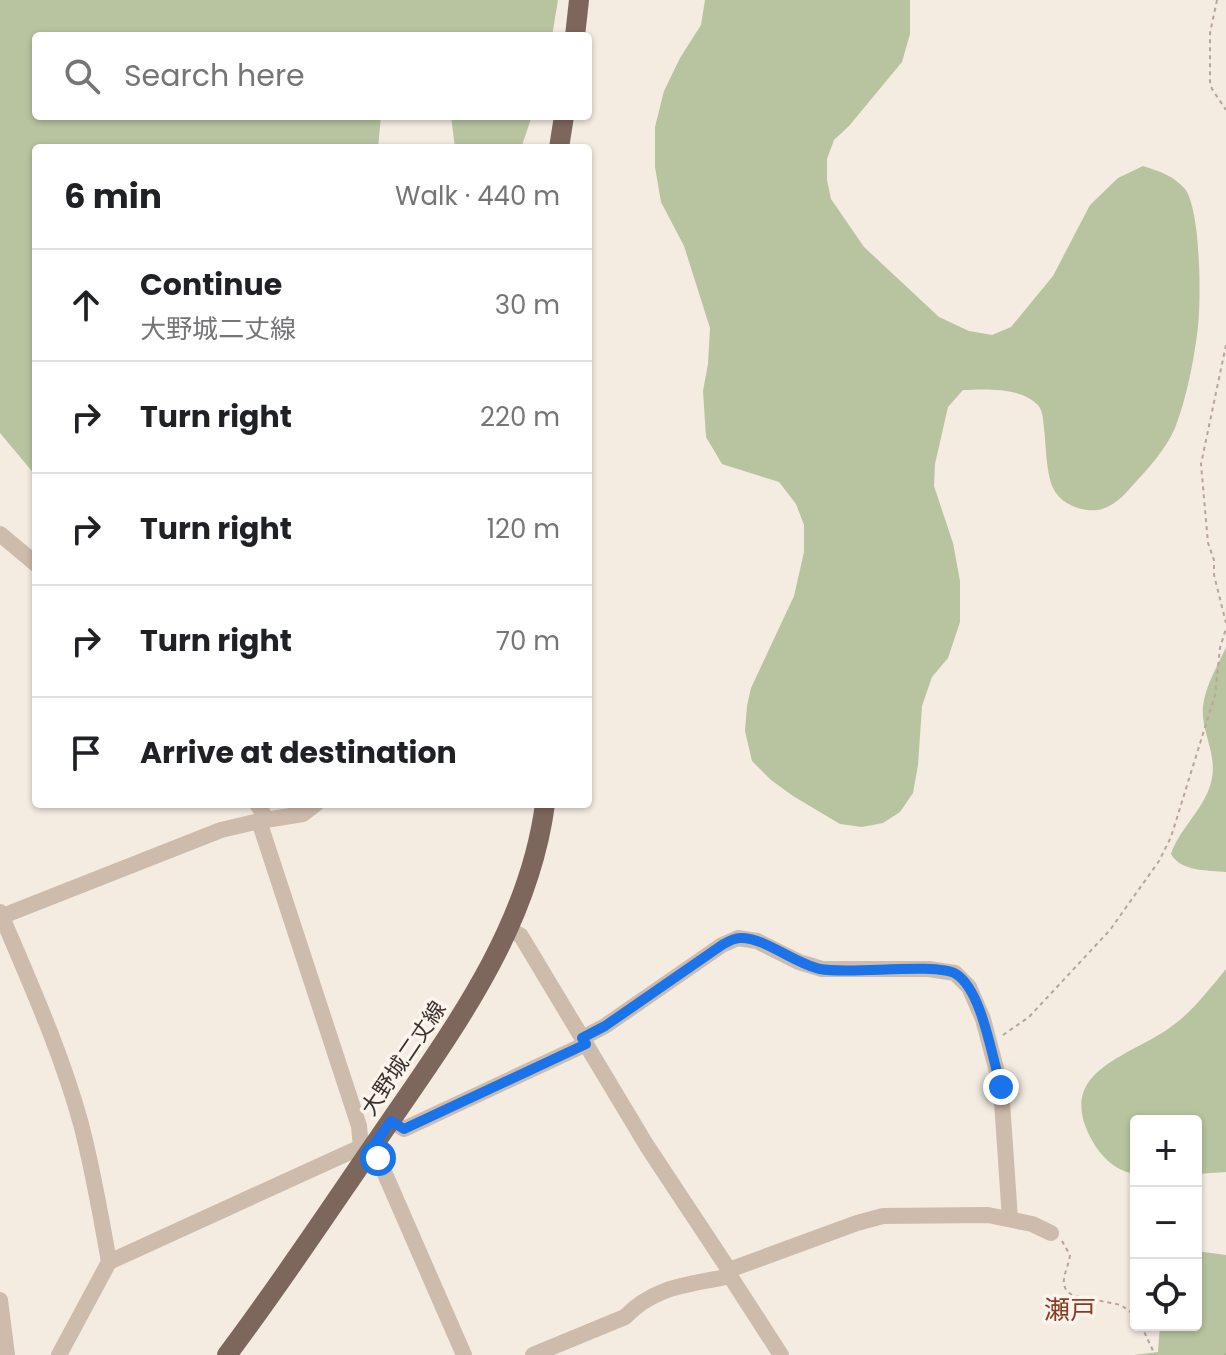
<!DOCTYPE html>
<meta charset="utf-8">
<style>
:root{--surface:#fff;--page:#f6f6f6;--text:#202124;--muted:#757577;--line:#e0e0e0}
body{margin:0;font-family:Poppins,"Noto Sans JP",sans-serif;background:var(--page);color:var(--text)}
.controls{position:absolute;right:24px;bottom:24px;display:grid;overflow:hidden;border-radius:8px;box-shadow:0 2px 6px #0004}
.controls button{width:72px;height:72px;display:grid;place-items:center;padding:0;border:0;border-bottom:2px solid var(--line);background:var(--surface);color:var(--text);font:40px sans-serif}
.stop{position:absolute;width:24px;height:24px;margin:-18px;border:6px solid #1a73e8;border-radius:50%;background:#fff}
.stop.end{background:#1a73e8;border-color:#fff;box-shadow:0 2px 8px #0008}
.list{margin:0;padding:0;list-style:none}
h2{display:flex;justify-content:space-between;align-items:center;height:104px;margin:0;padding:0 32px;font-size:34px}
h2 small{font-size:26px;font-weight:400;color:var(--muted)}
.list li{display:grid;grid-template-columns:52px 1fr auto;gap:24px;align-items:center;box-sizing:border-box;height:112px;padding:0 32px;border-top:2px solid var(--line)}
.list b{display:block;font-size:30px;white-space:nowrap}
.list p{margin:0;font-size:26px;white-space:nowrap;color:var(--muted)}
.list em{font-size:26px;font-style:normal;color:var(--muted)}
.icon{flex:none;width:44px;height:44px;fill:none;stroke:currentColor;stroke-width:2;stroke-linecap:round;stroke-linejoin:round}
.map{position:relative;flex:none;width:1226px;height:1355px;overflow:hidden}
.search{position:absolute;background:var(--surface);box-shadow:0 2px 6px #0004;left:32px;top:32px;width:560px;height:88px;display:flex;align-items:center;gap:20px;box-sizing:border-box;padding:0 28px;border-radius:8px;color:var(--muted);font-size:30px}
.panel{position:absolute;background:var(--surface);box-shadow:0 2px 6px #0004;left:32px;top:144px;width:560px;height:664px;border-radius:8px}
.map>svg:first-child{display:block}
.green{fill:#b8c4a0}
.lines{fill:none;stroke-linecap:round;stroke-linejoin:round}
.path{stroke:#b9a596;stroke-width:2;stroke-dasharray:4 4;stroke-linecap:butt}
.minor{stroke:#cdbbac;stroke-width:16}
.major{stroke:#7d675c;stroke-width:20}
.route{stroke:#1a73e8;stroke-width:10}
.labels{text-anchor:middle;stroke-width:7;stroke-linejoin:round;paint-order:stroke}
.street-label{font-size:22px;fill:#3b302b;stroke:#fbf5ee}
.quarter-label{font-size:26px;fill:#8c3b22;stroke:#fbf5ee}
</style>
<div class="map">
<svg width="1226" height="1355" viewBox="0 0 1226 1355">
<rect width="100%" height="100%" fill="#f4ebe1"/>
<g class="green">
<path d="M0,0H558L552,36H36V116H381L378,148H36V476L0,433Z"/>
<path d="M705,0H910V34L902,62L849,126L834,140L827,159V180L831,199L864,247L939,317L969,331L992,335L1011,327L1053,276L1090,205L1118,178L1143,166C1159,171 1174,176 1185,189C1201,211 1201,300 1198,327C1194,360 1187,397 1175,428C1166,449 1148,469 1132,486C1124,496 1111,508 1098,510C1082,512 1060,504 1053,488C1046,473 1046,444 1044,428C1043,420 1043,411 1038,405C1020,387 986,389 963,390L948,407L935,464L934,486L953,543L960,581V622L948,658L932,677L922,706L918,765L913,793L900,812L883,823L862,827L840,824L793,796L771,780L752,761L745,731L747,706L751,688L794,596L804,552V525L796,504L779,482L722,464L706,437L703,391L708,364L710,328L684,246L661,202L655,167V127L664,91L680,58L701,25Z"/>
<path d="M451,116H532L521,148H455Z"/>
<path d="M1226,647V872C1208,870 1181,872 1171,854C1180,827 1207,807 1212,778C1216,757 1205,737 1203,717C1201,692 1217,668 1226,647Z"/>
<path d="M1226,969V1172L1196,1174V1121H1136V1174C1116,1171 1103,1159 1093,1142C1054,1074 1122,1059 1165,1031C1190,1015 1207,992 1226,969Z"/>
<path d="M1196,1251L1226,1255V1355H1134L1158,1352L1160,1325H1196Z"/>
</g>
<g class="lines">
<g class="path">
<path d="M1217,0L1210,33V82L1212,89L1226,110"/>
<path d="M1226,345L1201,464L1208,543L1214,560V575L1226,623"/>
<path d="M1003,1035L1029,1017L1110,930L1159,861L1171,837L1215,695L1220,648L1226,628"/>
<path d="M1062,1241L1070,1255C1068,1271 1056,1285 1072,1295L1121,1305L1136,1316"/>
<path d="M1141,1325L1155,1355"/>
<path d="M1225,1355L1226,1353"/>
</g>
<g class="minor">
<path d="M0,534L36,564"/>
<path d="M257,804L264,815L259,821L359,1126L361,1147"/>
<path d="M0,912C29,981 61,1051 81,1124C93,1170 101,1216 109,1262"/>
<path d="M0,917L221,830L259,821L303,814L316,804"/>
<path d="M509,929L521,936L647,1146L729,1270L730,1276L781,1355"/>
<path d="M582,1038L605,1026L722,945L738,938L757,941L799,962L822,969H929L955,973L969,987L983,1019L1001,1087L1010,1219"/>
<path d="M391,1121L404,1129L586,1044"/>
<path d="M729,1270L857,1223L883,1216L988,1215L1032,1224L1051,1233"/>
<path d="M0,1300L7,1355"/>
<path d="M59,1355L109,1262L361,1147L378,1158L464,1355"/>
<path d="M533,1355L625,1317C655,1285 691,1285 730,1276"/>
</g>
<g class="major">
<path d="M575,36L579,0"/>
<path d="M559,148L564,116"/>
<path d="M227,1355C279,1286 326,1215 374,1145C446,1039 528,934 545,804"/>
</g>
</g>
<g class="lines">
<path class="route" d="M378,1158L369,1152L391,1121L404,1129L586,1044L582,1038L605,1026L722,945C727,942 734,938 740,938C764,937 795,964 820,969C851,975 935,962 956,974C982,990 992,1058 1001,1087"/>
</g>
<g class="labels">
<g class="street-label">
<text transform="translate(403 1058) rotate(-56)" y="8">大野城二丈線</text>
</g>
<g class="quarter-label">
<text x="1070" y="1319">瀬戸</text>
</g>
</g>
</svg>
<div class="controls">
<button>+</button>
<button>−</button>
<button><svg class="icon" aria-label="locate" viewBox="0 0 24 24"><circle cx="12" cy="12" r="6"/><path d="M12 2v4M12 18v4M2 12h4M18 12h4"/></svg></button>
</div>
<div class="stop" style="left:378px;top:1158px"></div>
<div class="stop end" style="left:1001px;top:1087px"></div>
<div class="search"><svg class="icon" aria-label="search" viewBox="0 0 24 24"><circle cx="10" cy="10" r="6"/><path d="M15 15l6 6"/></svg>Search here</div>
<section class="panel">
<h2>6 min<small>Walk · 440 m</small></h2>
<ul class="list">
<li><svg class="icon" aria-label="ahead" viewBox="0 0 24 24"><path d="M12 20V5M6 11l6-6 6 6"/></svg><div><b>Continue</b><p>大野城二丈線</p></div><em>30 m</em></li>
<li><svg class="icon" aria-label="right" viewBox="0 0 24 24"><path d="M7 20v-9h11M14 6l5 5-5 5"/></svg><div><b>Turn right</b></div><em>220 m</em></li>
<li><svg class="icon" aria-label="right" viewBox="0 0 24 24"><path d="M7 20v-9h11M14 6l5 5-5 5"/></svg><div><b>Turn right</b></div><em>120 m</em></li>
<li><svg class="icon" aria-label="right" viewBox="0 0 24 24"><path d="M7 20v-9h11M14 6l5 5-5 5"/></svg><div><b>Turn right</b></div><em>70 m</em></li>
<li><svg class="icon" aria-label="arrive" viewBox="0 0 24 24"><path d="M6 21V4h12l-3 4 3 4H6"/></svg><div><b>Arrive at destination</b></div></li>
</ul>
</section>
</div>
